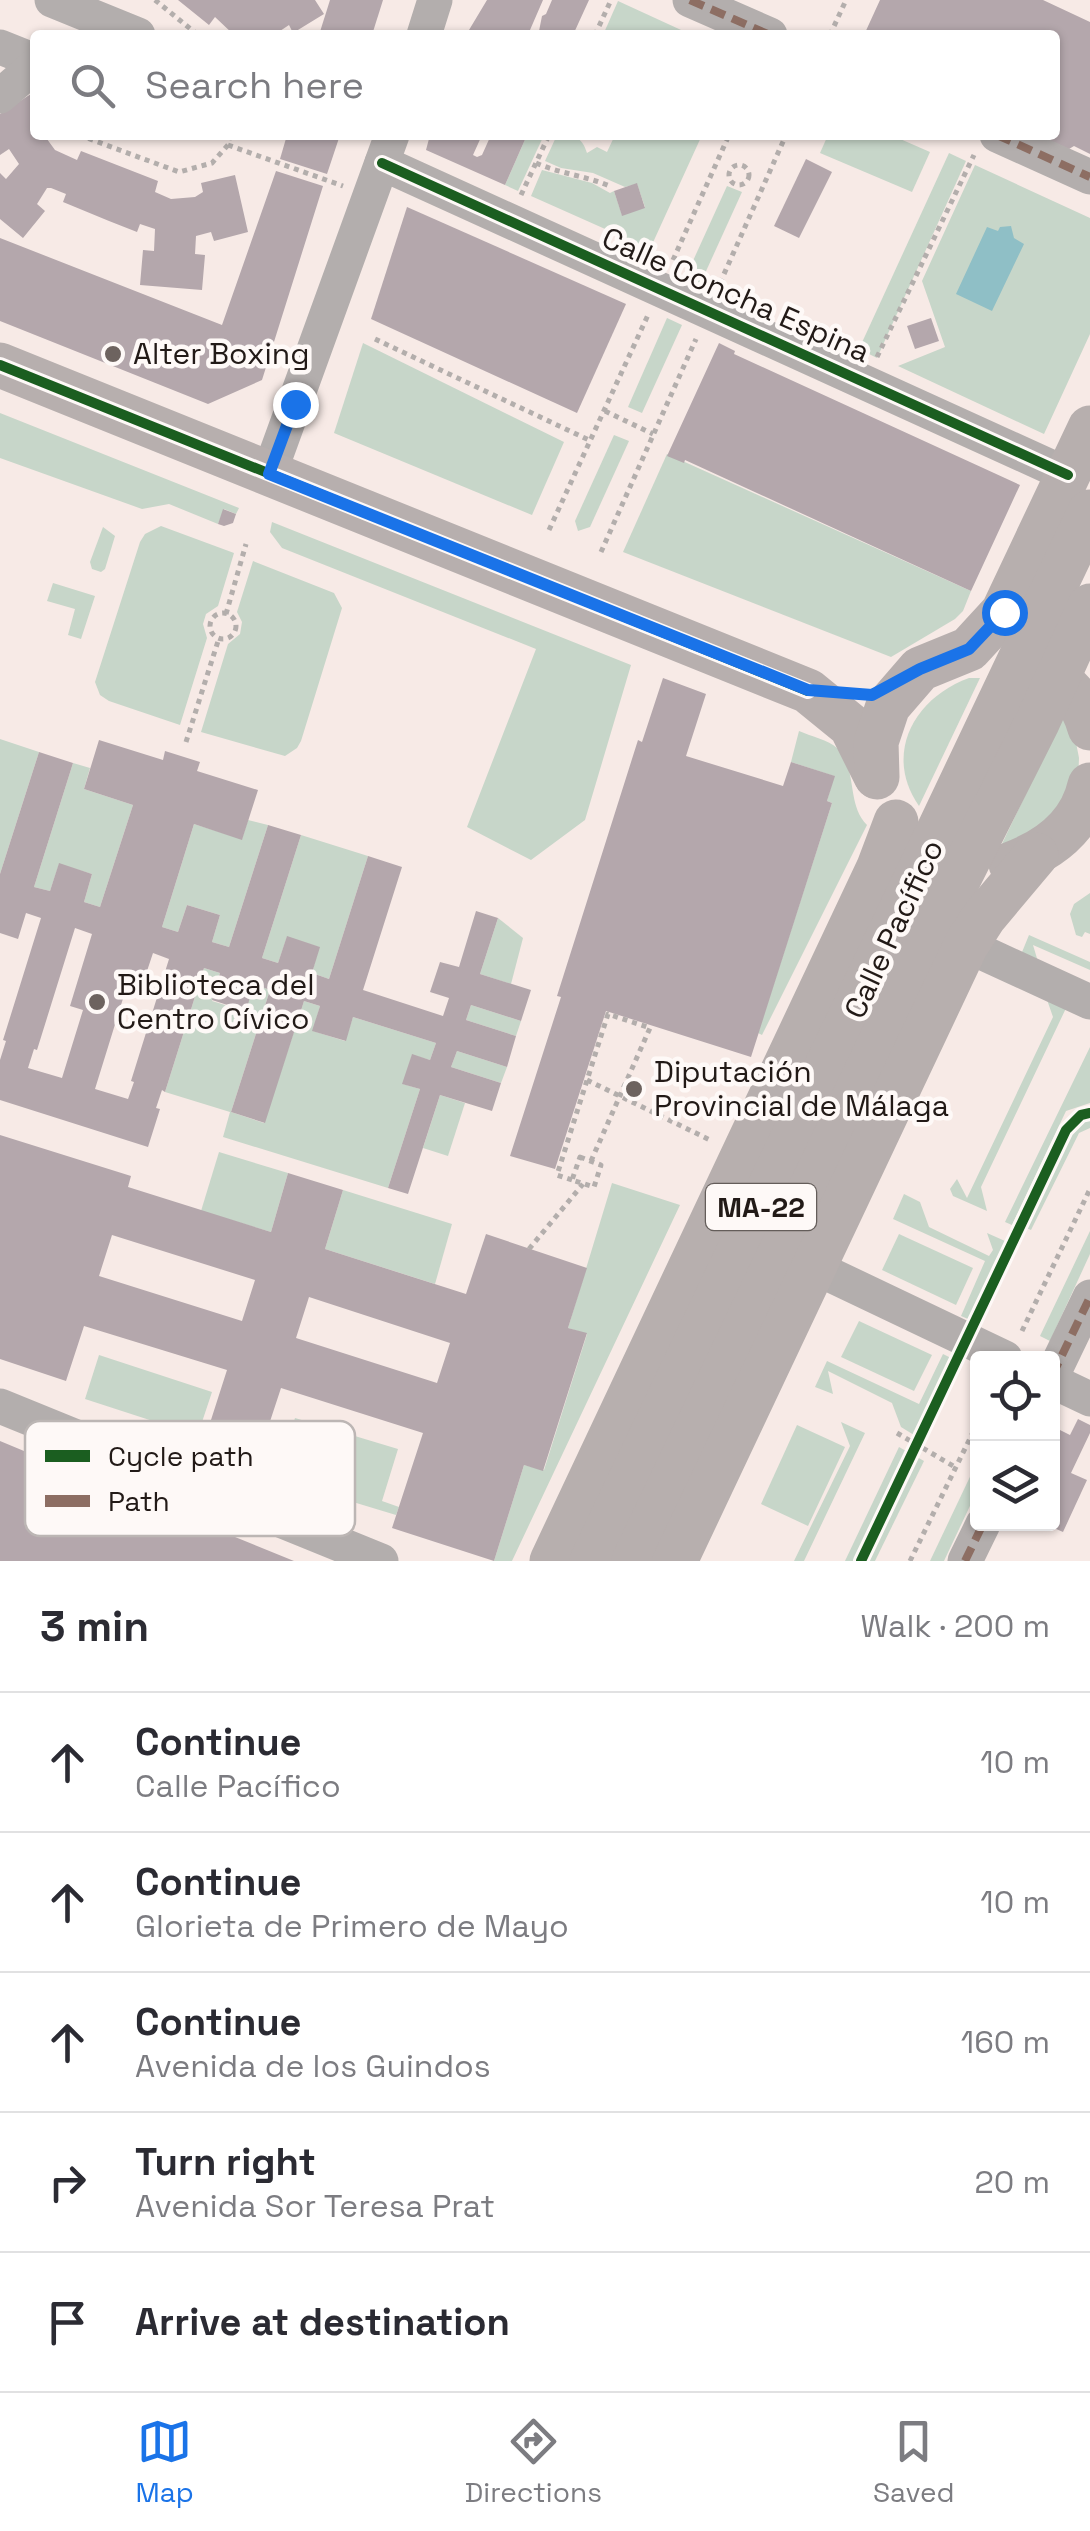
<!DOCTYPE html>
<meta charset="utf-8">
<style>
:root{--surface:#fff;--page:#f7f7f7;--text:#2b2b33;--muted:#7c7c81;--line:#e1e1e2;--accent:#1a73e8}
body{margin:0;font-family:"Space Grotesk",sans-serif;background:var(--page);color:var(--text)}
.controls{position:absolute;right:30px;bottom:30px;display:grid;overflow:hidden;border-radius:10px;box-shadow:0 2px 8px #0004}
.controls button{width:90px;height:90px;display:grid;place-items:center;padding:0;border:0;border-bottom:2px solid var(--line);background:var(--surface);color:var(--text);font:50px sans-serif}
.stop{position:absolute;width:30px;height:30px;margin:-22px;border:8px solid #1a73e8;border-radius:50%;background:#fff}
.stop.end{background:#1a73e8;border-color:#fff;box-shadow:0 2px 10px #0008}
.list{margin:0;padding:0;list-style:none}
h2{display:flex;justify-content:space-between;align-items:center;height:130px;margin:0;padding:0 40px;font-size:42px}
h2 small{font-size:32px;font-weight:400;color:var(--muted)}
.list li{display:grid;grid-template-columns:65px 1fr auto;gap:30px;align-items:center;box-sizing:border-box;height:140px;padding:0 40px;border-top:2px solid var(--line)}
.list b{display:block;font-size:38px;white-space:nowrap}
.list p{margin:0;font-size:32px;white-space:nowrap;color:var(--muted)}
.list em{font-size:32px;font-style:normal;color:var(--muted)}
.icon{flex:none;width:55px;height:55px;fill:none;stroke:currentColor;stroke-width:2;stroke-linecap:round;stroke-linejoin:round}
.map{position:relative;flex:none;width:1090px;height:1561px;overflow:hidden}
.search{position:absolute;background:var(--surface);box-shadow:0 2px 8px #0004;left:30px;right:30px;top:30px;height:110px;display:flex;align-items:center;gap:25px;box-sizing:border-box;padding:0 35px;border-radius:10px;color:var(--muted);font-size:38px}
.sheet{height:830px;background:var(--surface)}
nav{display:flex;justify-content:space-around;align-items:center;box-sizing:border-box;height:140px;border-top:2px solid var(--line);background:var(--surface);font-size:28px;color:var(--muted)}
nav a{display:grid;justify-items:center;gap:5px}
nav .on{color:var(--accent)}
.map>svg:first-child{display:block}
.green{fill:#c7d6c9}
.water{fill:#8fbfc6}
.building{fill:#b4a7ac;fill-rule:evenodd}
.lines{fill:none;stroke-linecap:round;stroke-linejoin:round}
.path{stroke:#b3aeac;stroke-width:5;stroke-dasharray:5 5;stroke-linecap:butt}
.minor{stroke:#b3aead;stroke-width:35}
.major{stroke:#b7afae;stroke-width:45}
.quiet{stroke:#8d6e63;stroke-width:8;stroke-dasharray:15 8;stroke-linecap:butt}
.cycleway-casing{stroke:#fef9f7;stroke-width:16}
.cycleway{stroke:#1b5e20;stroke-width:10}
.route{stroke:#1a73e8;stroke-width:12}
.poi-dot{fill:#6d635f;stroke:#fef9f7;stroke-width:4}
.labels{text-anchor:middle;stroke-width:9;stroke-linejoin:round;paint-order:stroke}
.shield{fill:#fef9f7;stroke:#645d5a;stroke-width:2.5}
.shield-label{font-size:28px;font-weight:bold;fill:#221a17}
.street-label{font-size:30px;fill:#221a17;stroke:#fef9f7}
.poi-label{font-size:30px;fill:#221a17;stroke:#fef9f7;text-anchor:start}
.key{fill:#fef9f7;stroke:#bcb6b4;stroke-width:2.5}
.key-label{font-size:28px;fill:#221a17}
</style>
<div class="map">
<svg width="1090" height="1561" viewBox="0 0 1090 1561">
<rect width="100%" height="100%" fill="#f7eae6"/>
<g class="green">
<path d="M618,1L692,35H603Z"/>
<path d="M527,135H544L518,191L505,185Z"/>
<path d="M557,135C573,135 582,136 587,153L597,147L607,152L615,135H702L650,249L531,196L542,170L592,183L610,193L614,191L622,215L645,207L637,184L625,187L593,173L561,168L545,161Z"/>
<path d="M828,135H891L930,152L912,192L820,153Z"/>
<path d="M949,153L966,161L877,358L859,349Z"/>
<path d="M975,165L1090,218V334L1044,434L898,366L945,347L922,281Z"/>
<path d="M727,186L742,192L697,291L682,285Z"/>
<path d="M667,318L682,325L642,413L628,407Z"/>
<path d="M363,343L564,442L532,515L334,433Z"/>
<path d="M0,413L239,508L236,514L224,509L218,524L169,504L142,509L0,458Z"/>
<path d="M614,435L629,441L590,527L578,531L575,521Z"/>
<path d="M667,454L971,591L963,611L955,619L891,657L623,552Z"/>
<path d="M272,522L631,665L585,820L531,860L467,827L536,649L282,548L270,532Z"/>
<path d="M161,526L234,553L218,606L206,614L203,624L207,638L180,725L109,701L100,695L95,682L140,542L145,534Z"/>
<path d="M103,527L115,536L105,569L101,572L92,569L90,562Z"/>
<path d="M253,561L334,593L342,608L301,741L297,748L285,756L201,732L228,644L240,634L242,622L237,612Z"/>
<path d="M53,583L95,596L81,639L68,635L75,609L47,601Z"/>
<path d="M969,678H980L919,806C883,754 914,698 969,678Z"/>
<path d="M1063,716L1074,732L1079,758L1078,783L1053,827L1000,848Z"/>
<path d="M799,731C810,736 829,740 837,748C858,768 846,804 867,825L762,1035L758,1033L832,803L827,801L834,776L791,762Z"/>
<path d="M0,739L39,752L0,874Z"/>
<path d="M73,763L90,768L84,789L133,805L100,907L84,902L92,874L59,864L50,891L34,887Z"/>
<path d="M248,820L268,825L229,947L212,942L220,915L187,905L178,932L162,927L194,824L242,839Z"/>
<path d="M301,835L368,856L329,979L312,973L319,947L287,937L278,963L262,958Z"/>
<path d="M1090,893V934L1085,932L1082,937L1076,935L1070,914L1074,904Z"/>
<path d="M498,918L523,938L511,984L480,974Z"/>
<path d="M1029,935L1090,962V970L1033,945L1039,965L1020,957Z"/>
<path d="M204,968L220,973L212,1001L245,1011L254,984L270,990L231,1112L264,1123L304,1001L320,1006L313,1031L345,1041L353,1017L436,1043L430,1060L412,1055L403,1084L420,1089L388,1188L223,1137L230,1112L165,1092Z"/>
<path d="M1045,994L1068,1004L981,1187L987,1211L953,1196L950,1189L957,1179L967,1198L1053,1017Z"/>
<path d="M471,1005L521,1021L516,1036L466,1020Z"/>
<path d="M1090,1047V1103L1066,1111L1012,1225L1005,1222Z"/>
<path d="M457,1051L507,1067L501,1083L451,1067Z"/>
<path d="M440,1095L465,1103L448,1156L423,1148Z"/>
<path d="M1090,1120V1128L1079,1133L1031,1230L1024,1227L1075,1126Z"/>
<path d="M219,1152L288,1173L271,1232L201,1211Z"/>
<path d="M612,1183L680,1205L512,1561H494L524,1465L544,1470L587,1334L568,1328Z"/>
<path d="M343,1190L452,1224L435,1284L325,1249Z"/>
<path d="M904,1194L920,1202L929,1227L989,1256L993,1250L987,1233L1005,1241L968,1319L961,1316L985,1261L893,1219Z"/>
<path d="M1090,1231V1254L1050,1341L1040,1336Z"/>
<path d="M899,1234L973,1268L956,1305L882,1270Z"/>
<path d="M859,1321L932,1355L914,1391L841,1357Z"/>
<path d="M943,1354L951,1358L914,1435L901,1427L892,1403L828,1371L833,1394L815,1387L827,1361L919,1404Z"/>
<path d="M99,1355L212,1392L200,1428L207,1432L205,1438L85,1399Z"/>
<path d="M295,1418L398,1449L382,1501L399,1507L396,1515L277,1479Z"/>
<path d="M841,1422L865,1433L804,1561H794L850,1446Z"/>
<path d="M797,1425L845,1447L808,1526L761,1504Z"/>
<path d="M899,1447L906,1451L853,1561H845Z"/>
<path d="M917,1457L924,1461L875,1561H867Z"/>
<path d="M977,1462V1491L944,1561H930Z"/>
</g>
<path class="water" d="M1011,226L1014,238L1024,244L992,311L956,294L987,227L998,231L1000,227Z"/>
<g class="building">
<path d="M178,0H315L324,14L293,33L289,25L274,35H234L215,17L209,25Z"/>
<path d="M330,0H383L372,35H319Z"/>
<path d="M487,0H543L530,30L535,32L539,31L542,16L546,14L552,0H589L573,35H466Z"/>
<path d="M880,0H1043L1090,22V154L1074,146L1069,149L1037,135H1055V35H864Z"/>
<path d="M31,94L35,100V135H44L55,150L77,160L81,151L158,181L155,192L171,199L195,197L203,192L201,183L235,175L248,232L214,241L211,232L196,236L195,254L205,255L202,290L140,285L143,250L154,251L155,229L140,224L137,232L109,221L63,202L66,194L51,188H47L37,204L45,211L23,238L0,219V173L6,179L19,164L9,149L0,155V114Z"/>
<path d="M287,135H340L327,174L280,159Z"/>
<path d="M430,135H482L473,155L477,157L482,155L491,135H527L505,185L426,150Z"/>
<path d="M806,159L832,172L799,238L774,226Z"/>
<path d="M276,171L323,186L262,380L208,404L0,321V238L222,325Z"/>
<path d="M637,183L645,208L622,216L614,191Z"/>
<path d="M407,207L626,304L577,413L371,319Z"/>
<path d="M931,318L939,341L915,349L907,326Z"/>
<path d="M719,343L735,351L734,354L1020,485L971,591L685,460L684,463L667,456Z"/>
<path d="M223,509L236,514L233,523L224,526L218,524Z"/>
<path d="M663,678L706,694L686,756L783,786L791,762L835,776L827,801L832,803L751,1057L606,1011L555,1169L510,1156L561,997L557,996L638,740L642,742Z"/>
<path d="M99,740L163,760L165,751L200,762L197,771L258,790L242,840L194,824L162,927L178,932L187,905L220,915L212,942L229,947L268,825L301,835L262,958L278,963L287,936L320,947L312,973L329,979L368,856L402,867L363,990L443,1016L449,998L430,992L440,962L459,967L476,911L498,918L480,974L531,990L521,1021L471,1005L466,1020L516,1036L507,1067L457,1051L451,1067L501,1083L492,1111L440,1095L408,1194L388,1188L420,1089L402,1084L412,1054L430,1060L436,1043L353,1017L346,1041L312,1031L320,1006L304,1001L265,1123L231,1112L270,990L254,984L246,1011L212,1000L220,973L204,968L165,1092L162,1090L156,1108L160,1109L148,1147L0,1100V1060L6,1041L3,1040L41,918L26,913L18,939L0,933V874L39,752L73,763L34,887L50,891L59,863L92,874L84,902L100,907L133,805L84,789ZM75,928L92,934L70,1006L83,1010L62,1078L28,1068L34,1049L37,1050ZM153,953L169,959L131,1081L134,1082L128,1099L95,1089L130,976L144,980Z"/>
<path d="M0,1135L131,1176L128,1187L271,1232L288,1173L343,1190L325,1249L466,1294L486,1234L587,1268L568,1328L587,1333L543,1471L524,1465L494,1561L392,1528L423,1433L281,1388L256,1464L202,1448L227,1370L84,1326L66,1381L0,1359ZM112,1235L255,1280L242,1321L99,1276ZM309,1297L450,1343L437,1383L296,1338Z"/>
<path d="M1078,1419L1090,1425V1433L1071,1473L1087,1480L1063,1532L1045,1524H1052V1440L1058,1429L1070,1435Z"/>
<path d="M0,1441L24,1451L294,1561H0Z"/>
</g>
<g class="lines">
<g class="path">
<path d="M155,0L198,35"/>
<path d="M595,35L611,0"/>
<path d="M830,35L846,0"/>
<path d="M79,135L179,172L212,163L228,145L230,135"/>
<path d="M228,145L343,186"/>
<path d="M536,163C561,174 587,176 612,187"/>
<circle cx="739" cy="175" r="10"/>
<path d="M521,195L549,135"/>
<path d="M673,260L729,135"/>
<path d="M720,283L786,135"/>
<path d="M375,339L591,441"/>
<path d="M877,357L974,155"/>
<path d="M605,411L653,434"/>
<path d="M549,530L648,315"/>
<path d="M601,552L696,339"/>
<circle cx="223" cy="626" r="13"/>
<path d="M226,614L246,544"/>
<path d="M186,742L219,638"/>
<path d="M587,1080L710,1140"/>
<path d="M580,1157L601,1165L594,1187L572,1180Z"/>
<path d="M591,1161L650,1028"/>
<path d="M572,1180L557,1175L608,1014L650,1028"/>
<path d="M529,1249L583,1184"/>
<path d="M1022,1331L1090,1189"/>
<path d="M897,1433L955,1467"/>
<path d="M910,1561L978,1422"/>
</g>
<g class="minor">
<path d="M52,0L138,35"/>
<path d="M690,0L770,35"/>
<path d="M424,35L435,0"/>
<path d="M0,47L35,61"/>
<path d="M0,96L35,66"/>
<path d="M997,135L1090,177"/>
<path d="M382,163L1068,475"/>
<path d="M269,474L392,135"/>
<path d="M966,945L1090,1002"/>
<path d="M816,1268L1005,1358"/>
<path d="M1052,1376L1090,1297"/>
<path d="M1052,1381L1090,1399"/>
<path d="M0,1406L381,1561"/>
<path d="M965,1561L983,1524"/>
</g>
<g class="major">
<path d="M0,365L808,691L851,726L876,776"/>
<path d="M1038,668C1065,679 1082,700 1090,728"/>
<path d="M877,777L876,742L888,706L920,669L969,649L1003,612L1090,428"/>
<path d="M1011,864C1049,850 1081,826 1090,785"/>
<path d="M552,1561L879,867L896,822"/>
<path d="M592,1561L1090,512"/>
<path d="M634,1561L948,900L1037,723L1090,606"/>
<path d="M675,1561L966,945L984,917L1036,855"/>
</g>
<g class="quiet">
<path d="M690,0L770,35"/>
<path d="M997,135L1090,177"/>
<path d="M1052,1376L1090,1297"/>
<path d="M965,1561L983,1524"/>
</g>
<defs>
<g id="cycleway">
<path d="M382,163L1068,475"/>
<path d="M0,365L808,691"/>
<path d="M861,1561L1066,1130L1081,1115L1090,1113"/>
</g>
</defs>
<use href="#cycleway" class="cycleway-casing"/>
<use href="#cycleway" class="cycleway"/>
</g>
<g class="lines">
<path class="route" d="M295,404L269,474L808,690L872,695L920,669L969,649L1004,612"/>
</g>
<g class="poi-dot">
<circle cx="113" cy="354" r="10"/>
<circle cx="97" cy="1002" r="10"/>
<circle cx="634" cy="1089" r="10"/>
</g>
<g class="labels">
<rect class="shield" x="706" y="1184" width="110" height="46" rx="8"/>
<g class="shield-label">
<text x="761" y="1217">MA-22</text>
</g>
<g class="street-label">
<text transform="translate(736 295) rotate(24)" y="10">Calle Concha Espina</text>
<text transform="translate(894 929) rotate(-65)" y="10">Calle Pacífico</text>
</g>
<g class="poi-label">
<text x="133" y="364">Alter Boxing</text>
<text x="117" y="995">Biblioteca del<tspan x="117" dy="34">Centro Cívico</tspan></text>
<text x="654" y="1082">Diputación<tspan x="654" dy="34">Provincial de Málaga</tspan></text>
</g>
</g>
<rect x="25" y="1421" width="330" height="115" rx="15" class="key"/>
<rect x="45" y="1450" width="45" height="12" fill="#1b5e20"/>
<rect x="45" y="1495" width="45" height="12" fill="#8d6e63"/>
<g class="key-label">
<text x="108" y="1466">Cycle path</text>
<text x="108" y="1511">Path</text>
</g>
</svg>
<div class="controls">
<button><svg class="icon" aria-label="locate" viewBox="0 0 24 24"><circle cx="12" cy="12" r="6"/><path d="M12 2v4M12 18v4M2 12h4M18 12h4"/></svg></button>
<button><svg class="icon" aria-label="layers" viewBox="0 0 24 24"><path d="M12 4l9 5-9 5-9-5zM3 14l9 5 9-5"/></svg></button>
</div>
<div class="stop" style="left:1004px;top:612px"></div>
<div class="stop end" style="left:295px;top:404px"></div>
<div class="search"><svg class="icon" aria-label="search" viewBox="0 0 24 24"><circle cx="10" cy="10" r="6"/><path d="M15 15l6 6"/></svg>Search here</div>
</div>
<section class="sheet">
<h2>3 min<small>Walk · 200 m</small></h2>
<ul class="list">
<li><svg class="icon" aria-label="ahead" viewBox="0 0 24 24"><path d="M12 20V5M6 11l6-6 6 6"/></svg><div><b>Continue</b><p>Calle Pacífico</p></div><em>10 m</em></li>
<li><svg class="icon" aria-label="ahead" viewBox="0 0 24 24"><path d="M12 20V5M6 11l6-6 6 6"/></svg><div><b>Continue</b><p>Glorieta de Primero de Mayo</p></div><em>10 m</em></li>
<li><svg class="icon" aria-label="ahead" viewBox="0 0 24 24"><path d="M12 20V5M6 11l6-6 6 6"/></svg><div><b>Continue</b><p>Avenida de los Guindos</p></div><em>160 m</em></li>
<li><svg class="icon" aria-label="right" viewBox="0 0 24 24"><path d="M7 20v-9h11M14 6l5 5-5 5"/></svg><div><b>Turn right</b><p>Avenida Sor Teresa Prat</p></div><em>20 m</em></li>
<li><svg class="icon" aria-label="arrive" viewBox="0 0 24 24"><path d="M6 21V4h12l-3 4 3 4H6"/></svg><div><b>Arrive at destination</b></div></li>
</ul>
</section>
<nav>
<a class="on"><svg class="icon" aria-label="map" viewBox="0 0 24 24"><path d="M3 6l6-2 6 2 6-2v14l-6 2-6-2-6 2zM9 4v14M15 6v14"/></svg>Map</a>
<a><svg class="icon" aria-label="directions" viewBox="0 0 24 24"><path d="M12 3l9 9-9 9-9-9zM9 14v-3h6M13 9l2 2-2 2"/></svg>Directions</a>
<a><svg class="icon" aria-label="saved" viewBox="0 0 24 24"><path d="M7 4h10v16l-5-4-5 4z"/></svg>Saved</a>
</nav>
